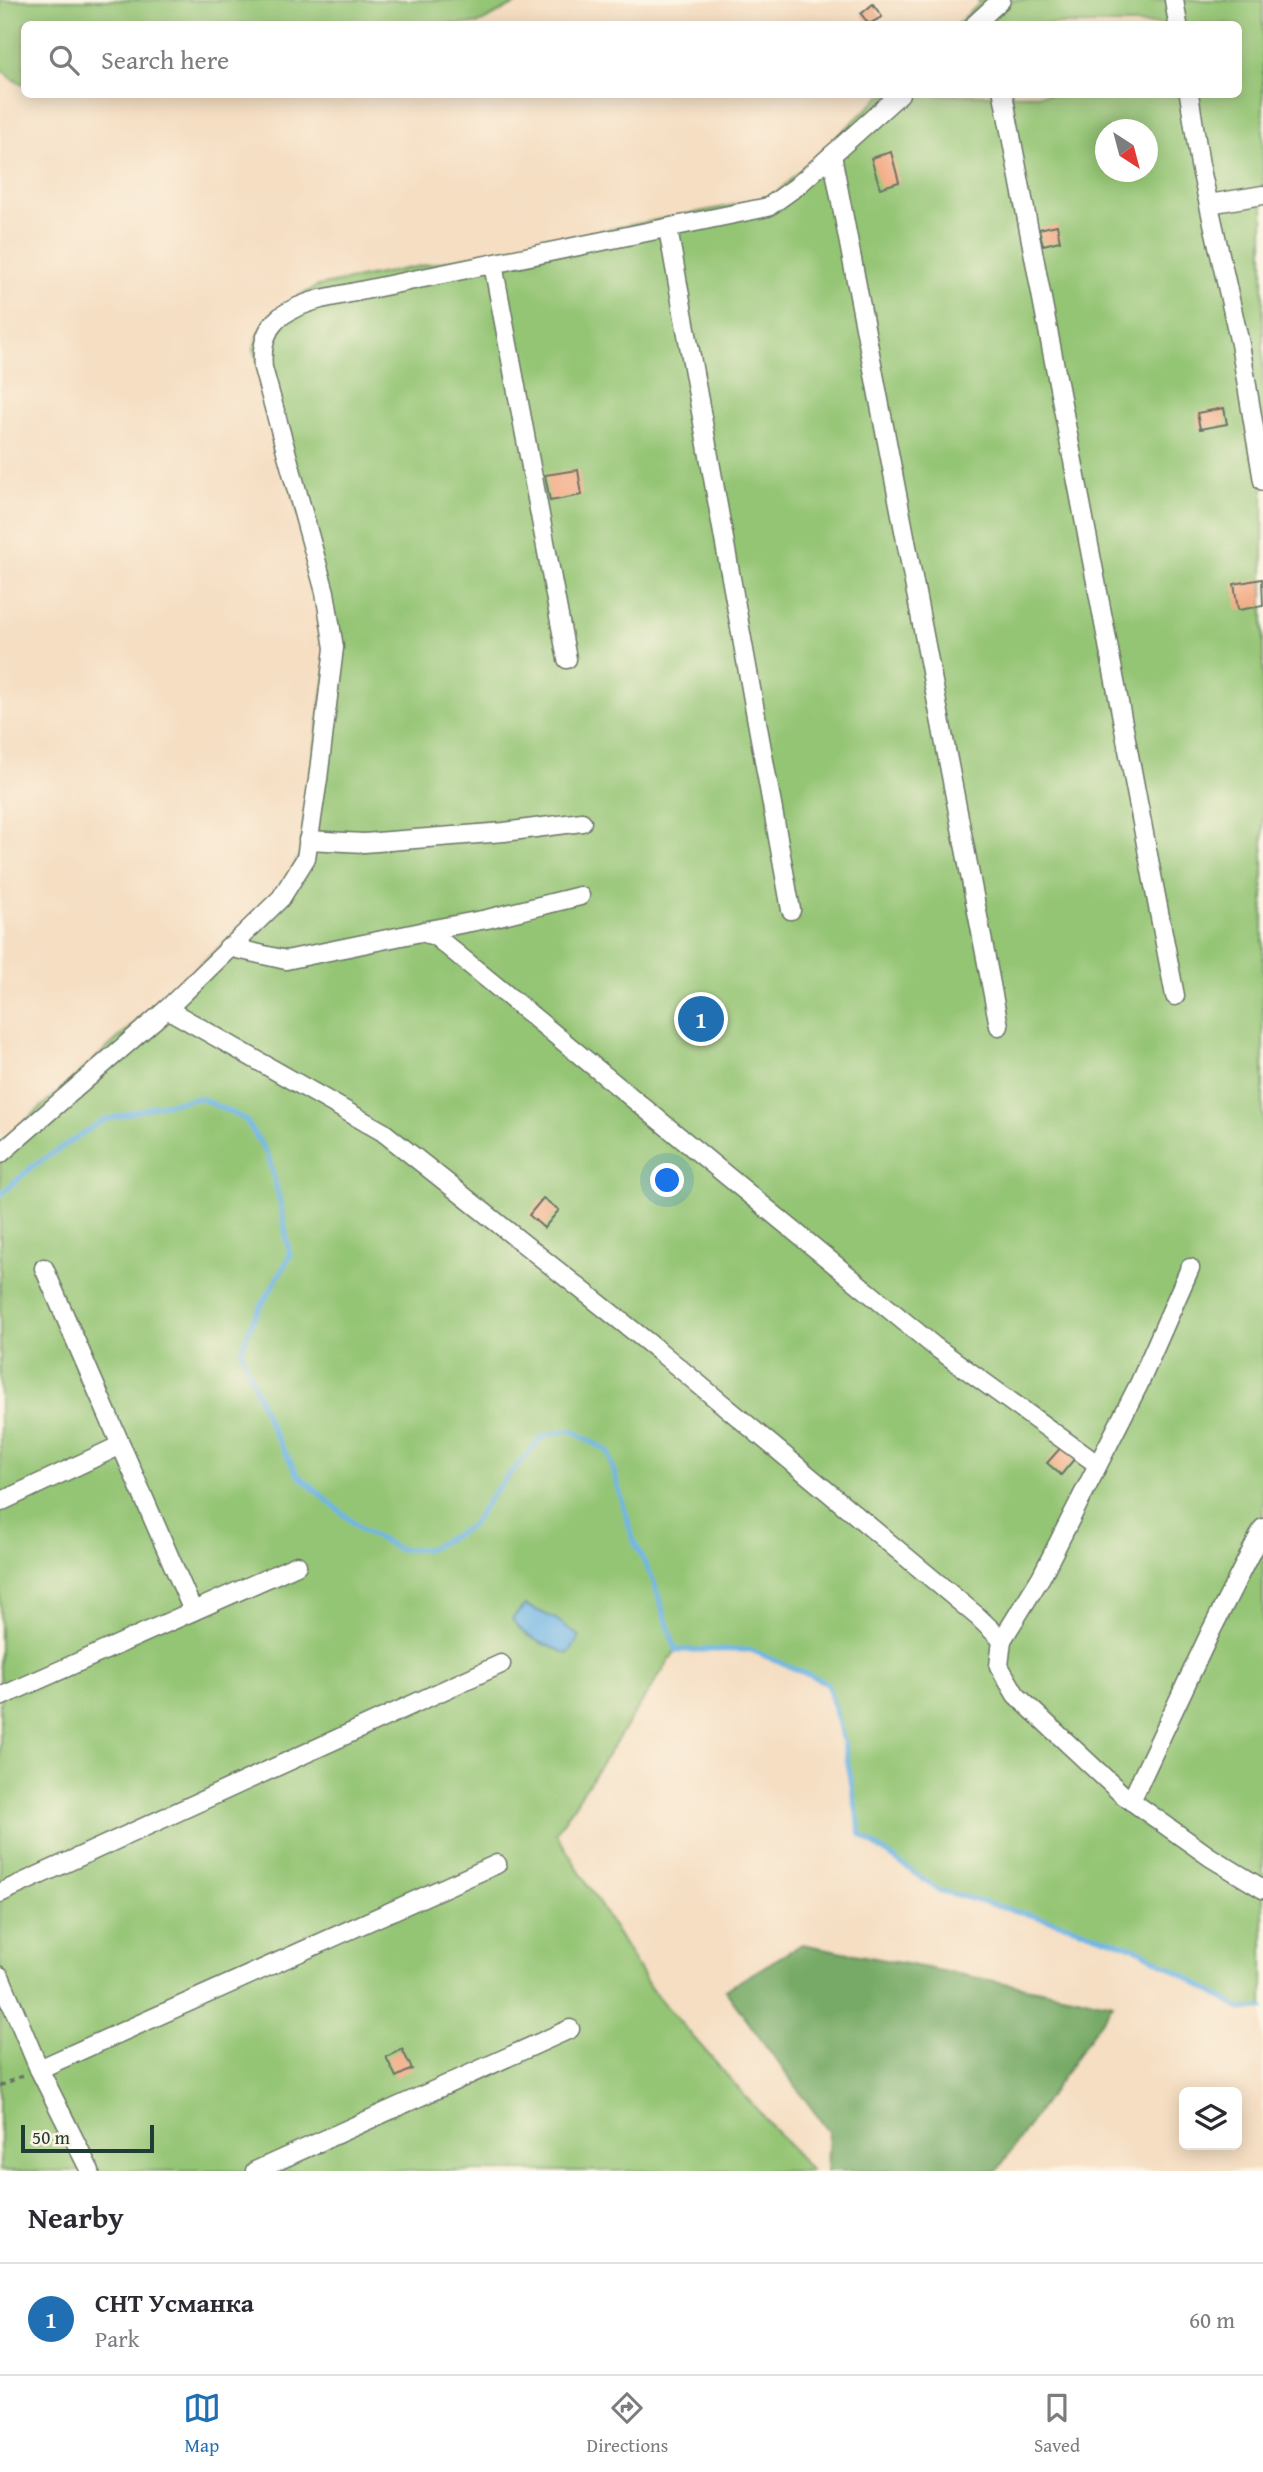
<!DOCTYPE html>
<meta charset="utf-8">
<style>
:root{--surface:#fff;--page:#f7f7f7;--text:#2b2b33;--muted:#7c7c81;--line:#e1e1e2;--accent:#1f6fb2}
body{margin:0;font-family:"Gentium Book Plus",serif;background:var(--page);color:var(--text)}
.controls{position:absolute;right:21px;bottom:21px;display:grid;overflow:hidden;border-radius:10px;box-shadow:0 4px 18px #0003}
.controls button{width:63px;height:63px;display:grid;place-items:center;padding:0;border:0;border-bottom:2px solid var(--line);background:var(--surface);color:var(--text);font:35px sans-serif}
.compass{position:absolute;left:1095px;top:119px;width:63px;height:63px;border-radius:50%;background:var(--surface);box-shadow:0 4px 18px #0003;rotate:144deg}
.scale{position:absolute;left:21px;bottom:18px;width:133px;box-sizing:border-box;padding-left:7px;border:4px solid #1f3d34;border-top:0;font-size:19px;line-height:24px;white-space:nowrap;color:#1f3d34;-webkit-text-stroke:5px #fcf5e5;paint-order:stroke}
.you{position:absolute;left:668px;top:1181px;width:24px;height:24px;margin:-18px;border:5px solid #fff;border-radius:50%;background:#1a73e8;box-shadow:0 0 0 10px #1a73e833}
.badge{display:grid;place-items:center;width:46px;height:46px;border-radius:50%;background:var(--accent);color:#fff;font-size:23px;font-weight:700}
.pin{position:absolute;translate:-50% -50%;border:4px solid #fff;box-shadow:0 2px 7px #0006}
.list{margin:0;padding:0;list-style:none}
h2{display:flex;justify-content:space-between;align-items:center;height:91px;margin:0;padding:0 28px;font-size:30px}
h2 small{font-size:23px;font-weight:400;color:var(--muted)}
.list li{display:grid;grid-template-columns:46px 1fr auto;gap:21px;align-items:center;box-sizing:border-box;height:112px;padding:0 28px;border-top:2px solid var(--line)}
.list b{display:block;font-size:26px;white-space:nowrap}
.list p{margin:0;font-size:23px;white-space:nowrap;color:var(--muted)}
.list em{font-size:23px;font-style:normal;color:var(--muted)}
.icon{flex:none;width:38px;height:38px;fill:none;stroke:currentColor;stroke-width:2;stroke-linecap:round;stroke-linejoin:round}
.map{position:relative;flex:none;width:1263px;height:2171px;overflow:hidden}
.search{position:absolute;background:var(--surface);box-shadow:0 4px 18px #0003;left:21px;right:21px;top:21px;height:77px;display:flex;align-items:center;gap:18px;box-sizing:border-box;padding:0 24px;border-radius:10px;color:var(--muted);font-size:26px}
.sheet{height:203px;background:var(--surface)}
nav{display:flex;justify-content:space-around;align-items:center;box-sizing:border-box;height:98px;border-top:2px solid var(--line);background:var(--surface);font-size:19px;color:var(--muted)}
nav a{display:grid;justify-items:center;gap:4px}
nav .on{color:var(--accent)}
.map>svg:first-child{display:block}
.green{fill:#94c575;stroke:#5a8154;stroke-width:2;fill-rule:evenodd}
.forest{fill:#7a6;stroke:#4b744d;stroke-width:2}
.water{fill:#6fb5e6;stroke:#47798d;stroke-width:2}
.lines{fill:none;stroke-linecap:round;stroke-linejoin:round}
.stream{stroke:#6fb5e6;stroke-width:5}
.building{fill:#f2a57f}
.minor-casing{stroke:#6a7566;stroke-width:21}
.path{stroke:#6a7566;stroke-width:3.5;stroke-dasharray:5 5;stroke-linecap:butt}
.minor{stroke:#fff;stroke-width:18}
</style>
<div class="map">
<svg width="1263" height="2171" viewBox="0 0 1263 2171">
<rect width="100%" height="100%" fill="#fcf5e5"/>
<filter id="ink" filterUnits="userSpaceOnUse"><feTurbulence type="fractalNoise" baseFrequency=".0143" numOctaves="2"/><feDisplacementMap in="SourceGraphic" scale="14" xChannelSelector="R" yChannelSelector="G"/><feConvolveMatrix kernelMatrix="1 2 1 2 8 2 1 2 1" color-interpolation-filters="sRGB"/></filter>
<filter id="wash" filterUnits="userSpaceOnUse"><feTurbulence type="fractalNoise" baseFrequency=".00686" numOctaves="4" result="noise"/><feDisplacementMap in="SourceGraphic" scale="28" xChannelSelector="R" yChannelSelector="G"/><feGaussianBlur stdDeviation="1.57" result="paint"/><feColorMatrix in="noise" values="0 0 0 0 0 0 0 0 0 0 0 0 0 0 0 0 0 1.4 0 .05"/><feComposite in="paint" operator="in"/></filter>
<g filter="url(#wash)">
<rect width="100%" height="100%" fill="#f5dec2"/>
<g class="green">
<path d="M0,0H523L477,24H24V85L12,79L0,68Z"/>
<path d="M978,0H1263V2008L1241,2009L1139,1950L1067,1925L938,1890L861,1835L844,1742L827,1683L751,1650H676L556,1833L651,1989L811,2171H0V1144L278,895L300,855L329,650L320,594L254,348C264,312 287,302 318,286L771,198L882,95L1238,94V24H957L979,4ZM1106,130H1148V172H1106Z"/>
</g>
<path class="forest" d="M802,1944L1113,2004L997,2171H827L829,2132L725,1990Z"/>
<path class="water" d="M525,1605L556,1619L580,1637L568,1654C549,1646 522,1638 512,1619Z"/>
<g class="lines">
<path class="stream" d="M0,1195L33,1166L102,1121L159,1105L200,1098L245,1119L268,1155L281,1206L290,1256L252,1322L241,1351L269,1424L298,1475L363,1531L399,1549H429L471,1526L492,1495L543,1436L571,1430L608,1451L633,1539L653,1580L676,1650H751L827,1683L844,1742L861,1835L938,1890L1067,1925L1140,1950L1241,2009L1263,2008"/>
</g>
<g id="blocks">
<g class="building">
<path d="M873,4L882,17L869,24L861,14Z"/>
<path d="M891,152L899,182L880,188L871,158Z"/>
<path d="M1057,225L1060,241L1043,245L1039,229Z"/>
<path d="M1224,408L1227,424L1200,429L1197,413Z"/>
<path d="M578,470L582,495L550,501L545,475Z"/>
<path d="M1262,579L1263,606L1238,610L1234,584Z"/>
<path d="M543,1198L559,1210L544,1228L529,1215Z"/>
<path d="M1062,1446L1076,1457L1061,1475L1047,1463Z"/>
<path d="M402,2049L412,2069L396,2077L386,2057Z"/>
</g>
</g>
</g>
<g filter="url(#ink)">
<use href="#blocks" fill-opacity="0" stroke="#6a7566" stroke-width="2"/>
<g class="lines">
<defs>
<g id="minor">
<path d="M1174,0L1178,24"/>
<path d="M975,24L1001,0"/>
<path d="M1003,94L1175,996"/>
<path d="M1189,94L1200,165L1240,344L1263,481"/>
<path d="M832,155L999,1026"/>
<path d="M1209,204L1263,195"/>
<path d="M668,229L791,910"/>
<path d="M493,264L567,659"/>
<path d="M308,840L364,843L504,832L582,822"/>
<path d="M423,931L487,919L580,896"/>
<path d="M228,947L286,960L421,932L435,936L934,1346L1097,1464"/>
<path d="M167,1009L383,1132L660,1352L977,1616L1002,1640L999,1666L1016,1695L1123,1795L1210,1857L1263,1889"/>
<path d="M0,1154L167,1009L281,898L306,858L318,779L334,648L325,592L263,368C259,324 281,310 321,299L768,207L796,187L900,94"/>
<path d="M44,1268L193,1611"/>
<path d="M0,1502L121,1445"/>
<path d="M1002,1640L1041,1577L1139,1384L1190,1268"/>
<path d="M0,1697L297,1565"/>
<path d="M1131,1801L1210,1633L1263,1528"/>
<path d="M0,1893L501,1664"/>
<path d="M0,1976L39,2069L90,2171"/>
<path d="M39,2069L497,1864"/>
<path d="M255,2171L570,2029"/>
</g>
</defs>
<use href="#minor" class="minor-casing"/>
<path class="path" d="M0,2086L24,2075"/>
<use href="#minor" class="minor"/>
</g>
</g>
</svg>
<div class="controls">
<button><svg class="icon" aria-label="layers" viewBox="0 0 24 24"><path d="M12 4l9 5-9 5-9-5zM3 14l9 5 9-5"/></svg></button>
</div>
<svg class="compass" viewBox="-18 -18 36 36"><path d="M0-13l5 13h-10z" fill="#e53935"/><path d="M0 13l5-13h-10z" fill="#7c7c81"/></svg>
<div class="scale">50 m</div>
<div class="you"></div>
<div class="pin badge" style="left:701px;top:1019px">1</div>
<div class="search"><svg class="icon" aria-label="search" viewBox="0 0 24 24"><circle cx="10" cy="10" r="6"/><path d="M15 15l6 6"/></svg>Search here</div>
</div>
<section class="sheet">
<h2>Nearby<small></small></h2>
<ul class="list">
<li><span class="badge">1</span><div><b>СНТ Усманка</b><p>Park</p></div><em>60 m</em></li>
</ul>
</section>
<nav>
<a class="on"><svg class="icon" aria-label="map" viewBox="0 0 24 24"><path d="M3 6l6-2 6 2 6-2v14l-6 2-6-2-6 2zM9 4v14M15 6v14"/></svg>Map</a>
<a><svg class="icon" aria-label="directions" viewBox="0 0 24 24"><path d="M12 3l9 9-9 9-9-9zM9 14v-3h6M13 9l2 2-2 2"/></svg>Directions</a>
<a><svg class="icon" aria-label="saved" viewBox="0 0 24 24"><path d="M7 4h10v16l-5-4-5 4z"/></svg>Saved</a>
</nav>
